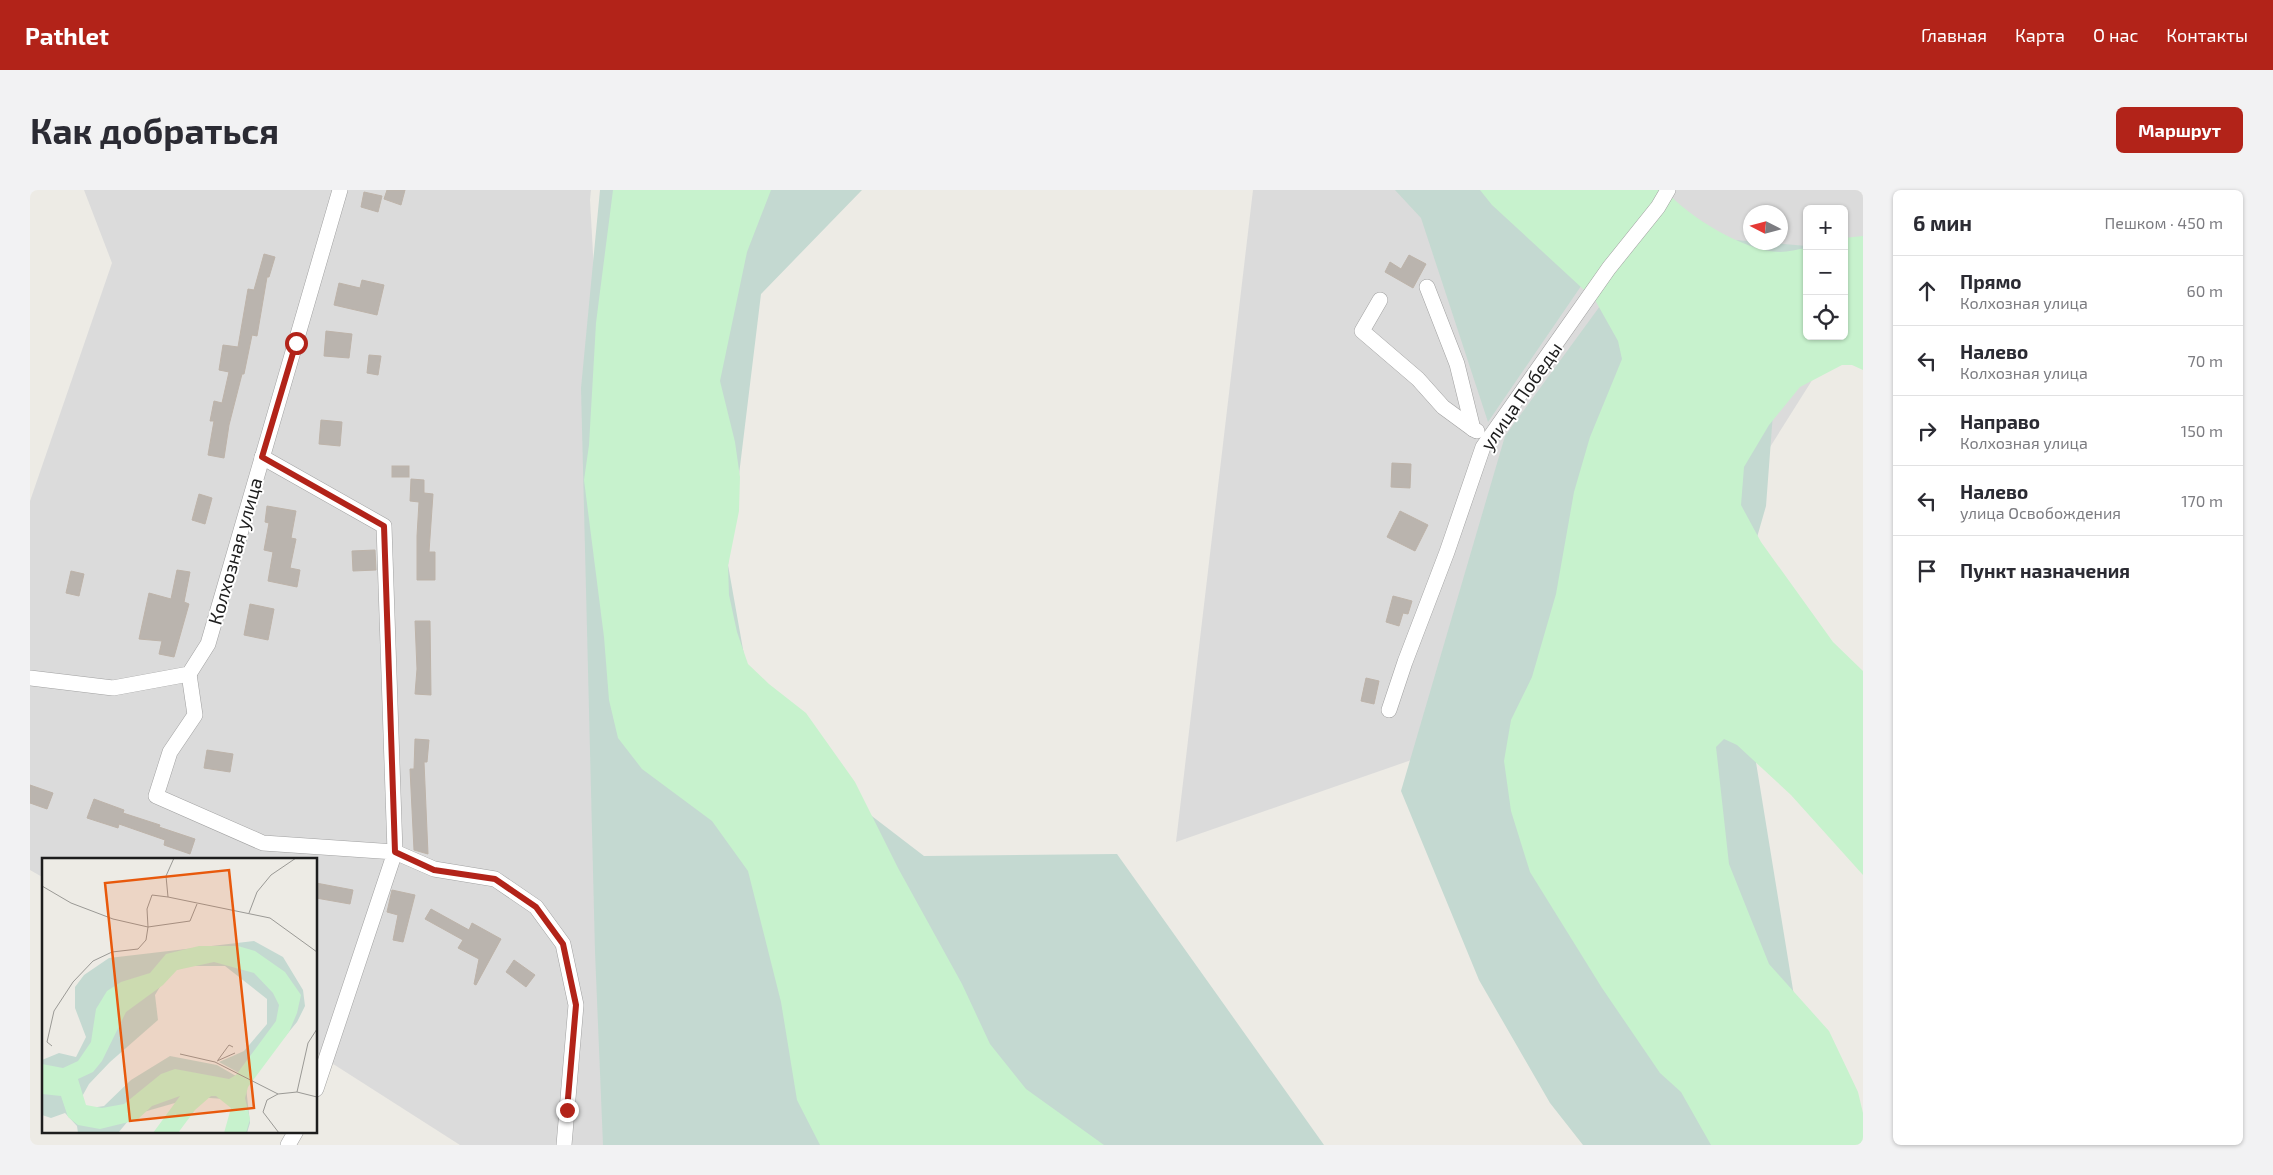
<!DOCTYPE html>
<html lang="ru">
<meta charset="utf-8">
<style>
:root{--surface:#fff;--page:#f2f2f3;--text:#2b2b33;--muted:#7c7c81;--line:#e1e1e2;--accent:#b22319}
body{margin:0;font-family:"Exo 2",sans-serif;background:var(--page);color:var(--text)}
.controls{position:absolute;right:15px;top:15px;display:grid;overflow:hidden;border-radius:8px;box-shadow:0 1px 4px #0004}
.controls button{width:45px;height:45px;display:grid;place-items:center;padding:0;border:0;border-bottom:1px solid var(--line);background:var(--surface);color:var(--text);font:25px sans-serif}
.compass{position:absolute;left:1713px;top:15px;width:45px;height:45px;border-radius:50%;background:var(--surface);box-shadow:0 1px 4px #0004;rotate:276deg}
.stop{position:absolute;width:15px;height:15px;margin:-11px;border:4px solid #b22319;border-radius:50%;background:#fff}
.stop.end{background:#b22319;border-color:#fff;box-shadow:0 1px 5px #0008}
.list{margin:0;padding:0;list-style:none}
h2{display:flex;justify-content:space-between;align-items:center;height:65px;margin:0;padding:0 20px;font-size:21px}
h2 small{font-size:16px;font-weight:400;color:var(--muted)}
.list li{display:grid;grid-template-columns:32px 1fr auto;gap:15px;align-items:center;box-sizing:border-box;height:70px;padding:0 20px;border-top:1px solid var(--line)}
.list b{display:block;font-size:19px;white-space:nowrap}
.list p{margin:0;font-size:16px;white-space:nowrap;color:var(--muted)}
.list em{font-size:16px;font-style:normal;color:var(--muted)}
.icon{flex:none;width:28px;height:28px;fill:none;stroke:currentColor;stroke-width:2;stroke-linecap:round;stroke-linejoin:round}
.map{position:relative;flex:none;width:1833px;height:955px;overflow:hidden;border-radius:8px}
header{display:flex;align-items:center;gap:30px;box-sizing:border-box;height:70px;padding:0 25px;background:var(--accent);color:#fff}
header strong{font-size:24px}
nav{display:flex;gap:28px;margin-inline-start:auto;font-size:18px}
.intro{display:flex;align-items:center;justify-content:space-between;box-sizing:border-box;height:120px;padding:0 30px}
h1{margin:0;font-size:35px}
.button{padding:12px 22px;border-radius:8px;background:var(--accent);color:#fff;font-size:18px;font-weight:700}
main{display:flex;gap:30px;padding:0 30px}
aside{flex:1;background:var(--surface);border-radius:8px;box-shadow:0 1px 4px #0004}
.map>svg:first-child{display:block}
.residential{fill:#dbdbdb;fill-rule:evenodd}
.wetland{fill:#c4d9d1}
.park{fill:#c7f2cd}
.building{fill:#bab4ae;stroke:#bdb3a9}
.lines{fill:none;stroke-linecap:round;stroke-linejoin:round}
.minor-casing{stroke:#a1a1a1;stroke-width:16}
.minor{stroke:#fff;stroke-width:15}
.route{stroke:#b22319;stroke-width:6}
.labels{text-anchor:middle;stroke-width:4;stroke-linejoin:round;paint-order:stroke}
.street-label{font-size:19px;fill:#1d1d1d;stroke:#fff}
.inset-road{fill:none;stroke:#9a9995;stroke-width:1}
.view{fill:#e8590c;fill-opacity:0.15;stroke:#e8590c;stroke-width:2.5}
.inset-edge{fill:none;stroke:#1d1d1d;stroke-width:2.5}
</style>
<header>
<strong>Pathlet</strong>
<nav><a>Главная</a><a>Карта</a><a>О нас</a><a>Контакты</a></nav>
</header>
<div class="intro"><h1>Как добраться</h1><a class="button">Маршрут</a></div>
<main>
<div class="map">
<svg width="1833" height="955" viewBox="0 0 1833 955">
<rect width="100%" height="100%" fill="#edebe5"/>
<g class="residential">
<path d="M54,0H561L560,10L613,955H430L286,863V669H14V688L0,680V311L82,73Z"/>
<path d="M1223,0H1833V110L1814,139V19H1777V146H1810L1588,498L1146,652ZM1720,22H1750V52H1720Z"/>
</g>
<g class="wetland">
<path d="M570,0H832L731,104L698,375L727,538L894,666L1087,664L1294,955H573L565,762L551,198Z"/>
<path d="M1365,0H1608L1612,7L1458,232L1391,28Z"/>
<path d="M1638,23L1670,47L1777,56V146L1743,223L1736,316L1703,431L1765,812L1822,955H1553L1520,913L1449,790L1371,601L1475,246Z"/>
</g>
<g class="park">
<path d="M583,0H741L717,62L690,191L705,252L710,287L709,321L698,376L699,405L707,442L718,474L739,494L776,523L825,592L868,678L932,794L960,854L996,899L1074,955H790L767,910L751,812L718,681L682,631L612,579L588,548L579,510L574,447L554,290L559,255L566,133Z"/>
<path d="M1450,0H1635C1659,27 1713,61 1750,62C1758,62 1768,59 1777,58V146H1814V48L1833,46V180L1822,175H1812L1770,197L1739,235L1714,277L1711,315L1731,352L1803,452L1833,481V685L1761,605L1707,555L1694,549L1686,557L1699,674L1739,774L1799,841L1828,902L1833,923V955H1681L1651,902L1630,883L1572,798L1500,682L1481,621L1474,571L1481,530L1502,487L1526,404L1544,302L1560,247L1592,169L1588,151L1565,110L1462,15Z"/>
</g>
<g class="building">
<path d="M357,0H375L371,15L354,9Z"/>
<path d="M334,2L352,6L348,22L331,17Z"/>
<path d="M234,64L245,67L239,87H237L227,146L222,145L214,184H212L199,235L194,268L178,265L184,231H180L184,211L192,213L199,182L189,180L193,155L208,157L218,99L224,100Z"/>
<path d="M1379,65L1396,74L1383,98L1355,82L1360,72L1371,79Z"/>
<path d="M332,90L354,95L347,125L304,115L309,93L330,98Z"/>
<path d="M296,141L322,144L319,168L294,166Z"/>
<path d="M339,165L351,166L348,185L337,183Z"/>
<path d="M291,230L312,232L310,256L289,254Z"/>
<path d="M1362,273L1381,274L1380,298L1361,297Z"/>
<rect x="362" y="276" width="17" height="11"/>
<path d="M381,289L394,290V303L403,304L399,362H405V390H387V346L389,312L380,311Z"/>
<path d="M169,304L182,308L175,334L162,330Z"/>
<path d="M237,316L266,321L261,348L266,349L260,378L270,380L267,397L238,391L243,362L234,360L239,333L235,332Z"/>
<path d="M1370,321L1398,335L1385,361L1357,347Z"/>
<path d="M345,360L346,380L323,381L322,361Z"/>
<path d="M147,380L160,382L154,412L159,414L144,467L129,464L132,451L109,449L119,403L141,409Z"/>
<path d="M41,381L54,384L49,406L36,403Z"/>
<path d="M1363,406L1382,411L1378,424L1373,423L1369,436L1356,432Z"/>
<path d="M220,414L244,419L238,450L214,445Z"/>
<path d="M385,431H400L401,505L385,504L387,479Z"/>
<path d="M1336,488L1349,491L1344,514L1331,511Z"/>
<path d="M385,549L399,550L397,572H394L398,664L384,660L380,579H384Z"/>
<path d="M177,560L203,564L200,582L174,578Z"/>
<path d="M0,595L23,603L17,619L0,613Z"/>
<path d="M64,609L94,620L93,623L130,635L129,637L165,649L160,664L134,655L135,650L89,634L88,638L57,628Z"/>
<path d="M286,693L323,700L320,714L286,708Z"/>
<path d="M362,700L385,705L373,752L363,750L368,725L357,722Z"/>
<path d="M401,719L439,740L442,733L471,749L446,795L444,794L449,769L428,758L433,750L395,729Z"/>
<path d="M484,770L505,785L496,797L476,782Z"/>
</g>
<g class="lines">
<defs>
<g id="minor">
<path d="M1397,97L1427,174L1443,239L1447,241"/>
<path d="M1350,110L1332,141L1388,189L1413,217L1443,239"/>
<path d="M232,267L354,336L365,662L404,679L465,689L506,717L533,754L546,815L534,955"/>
<path d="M159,484L165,525L140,562L126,606L233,653L365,662L286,899"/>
<path d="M0,488L83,498L159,484L178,454L310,0"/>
<path d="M1359,520L1375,472L1417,362L1453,257L1579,78L1628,17L1638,0"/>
<path d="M258,955L266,941"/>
</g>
</defs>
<use href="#minor" class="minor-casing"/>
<use href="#minor" class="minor"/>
</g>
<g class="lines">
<path class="route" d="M266,153L232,267L354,336L365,662L404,680L465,689L506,717L533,754L546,815L537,920"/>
</g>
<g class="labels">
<g class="street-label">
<text transform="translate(1491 206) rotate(-55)" y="7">улица Победы</text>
<text transform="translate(205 361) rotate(-74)" y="7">Колхозная улица</text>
</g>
</g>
<g transform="translate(12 668)">
<rect width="275" height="275" fill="#edebe5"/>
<path d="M212,83L241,99L261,132L263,148L255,164L208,221L177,204L202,193L225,166V141L183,108H148L127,114L113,137L116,162L68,204L47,226L37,244L42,251L62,248L89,222L128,198L175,207L206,225L204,229L208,265L205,275H190L193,248L182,241L154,239L91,257L76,275H36L35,268L23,255L9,260L0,257V202L17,195L34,199L44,179L33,150V129L42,117L67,100Z" fill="#c4d9d1"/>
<path d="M157,88H196L213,93L243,114L259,137L255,155L247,174L206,229L203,240L208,261L204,275H182L189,250L174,238H169L153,252L136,275H111L138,238L110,248L95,262L58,271L36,267L26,259L19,238L0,236V206L21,210L36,203L49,184L54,151L65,133L79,124L108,115L124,96ZM172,104L212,115L231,135L237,147L234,163L194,217L187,221L133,211L119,216L82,246L60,250L44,247L36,221L51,214L60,203L84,154L121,127L135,112Z" fill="#c7f2cd" fill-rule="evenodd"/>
<path class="inset-road" d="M132,0L124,18L126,39L228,60L275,94M0,28L29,45L71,61L106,69L105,51L110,37L126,39M207,55L215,34L229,17L254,0M10,188L5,184L12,153L31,124L51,103L70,94L96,91L104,82L106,69L148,63L155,46M138,196L173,204L236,236M176,202L187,187L191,189M175,203L193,195M255,234L266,185L275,171M237,275L221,254L225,242L236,236L255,234L275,239"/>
<path class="view" d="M187,12L212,250L88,263L63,25Z"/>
<rect width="275" height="275" class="inset-edge"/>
</g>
</svg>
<div class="controls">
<button>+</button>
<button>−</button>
<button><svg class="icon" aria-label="locate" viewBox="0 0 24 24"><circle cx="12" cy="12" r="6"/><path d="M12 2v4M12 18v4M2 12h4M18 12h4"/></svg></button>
</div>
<svg class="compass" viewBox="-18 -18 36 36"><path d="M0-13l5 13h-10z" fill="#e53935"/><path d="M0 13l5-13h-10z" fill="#7c7c81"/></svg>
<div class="stop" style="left:266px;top:153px"></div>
<div class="stop end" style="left:537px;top:920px"></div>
</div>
<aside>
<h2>6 мин<small>Пешком · 450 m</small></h2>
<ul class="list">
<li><svg class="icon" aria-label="ahead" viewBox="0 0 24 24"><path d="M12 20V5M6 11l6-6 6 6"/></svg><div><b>Прямо</b><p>Колхозная улица</p></div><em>60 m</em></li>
<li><svg class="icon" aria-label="left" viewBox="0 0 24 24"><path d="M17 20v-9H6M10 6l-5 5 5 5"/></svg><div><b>Налево</b><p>Колхозная улица</p></div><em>70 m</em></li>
<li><svg class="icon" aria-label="right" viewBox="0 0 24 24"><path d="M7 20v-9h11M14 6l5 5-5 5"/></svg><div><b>Направо</b><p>Колхозная улица</p></div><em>150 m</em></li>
<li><svg class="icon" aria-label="left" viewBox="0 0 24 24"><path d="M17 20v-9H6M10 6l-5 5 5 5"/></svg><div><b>Налево</b><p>улица Освобождения</p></div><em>170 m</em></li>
<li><svg class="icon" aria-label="arrive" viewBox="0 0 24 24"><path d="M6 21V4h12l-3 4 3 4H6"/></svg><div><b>Пункт назначения</b></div></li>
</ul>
</aside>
</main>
